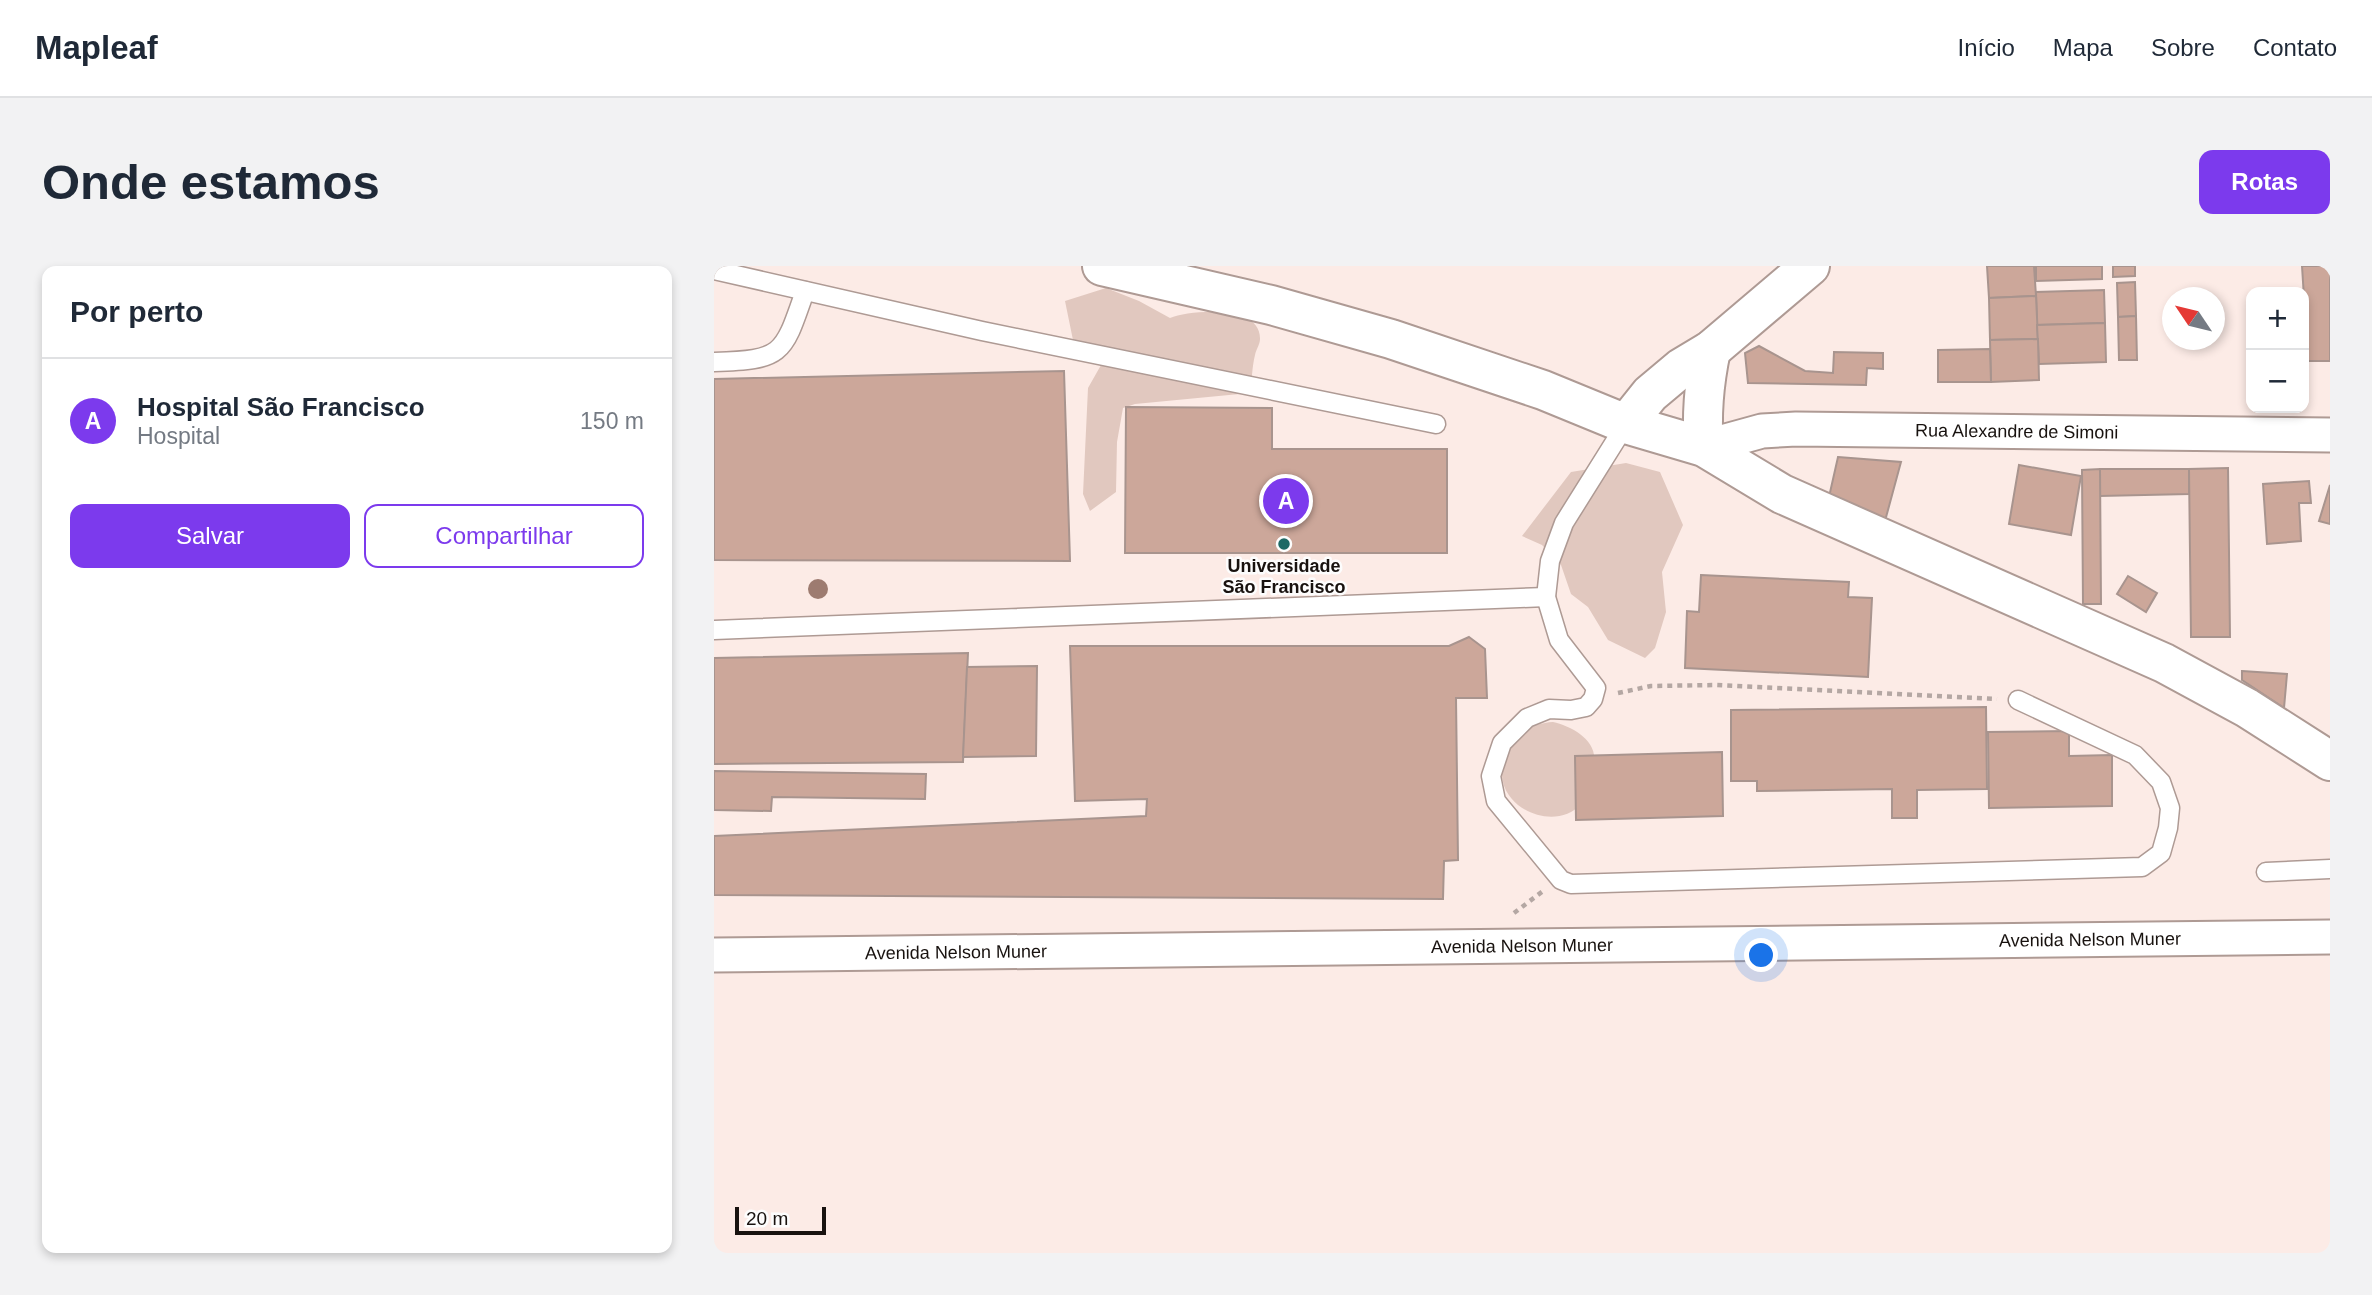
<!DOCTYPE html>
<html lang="pt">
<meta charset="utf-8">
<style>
:root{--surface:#fff;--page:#f2f2f3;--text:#1f2937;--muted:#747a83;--line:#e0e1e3;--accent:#7c3aed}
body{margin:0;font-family:Helvetica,sans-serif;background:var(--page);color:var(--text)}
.controls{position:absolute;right:21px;top:21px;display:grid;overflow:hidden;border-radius:14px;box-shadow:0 4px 10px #0003}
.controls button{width:63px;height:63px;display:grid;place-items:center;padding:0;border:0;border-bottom:2px solid var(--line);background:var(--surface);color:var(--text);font:35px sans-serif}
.compass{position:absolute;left:1448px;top:21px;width:63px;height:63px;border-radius:50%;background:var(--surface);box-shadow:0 4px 10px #0003;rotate:305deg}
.scale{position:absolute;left:21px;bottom:18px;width:91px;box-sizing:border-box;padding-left:7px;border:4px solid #18120f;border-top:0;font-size:19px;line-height:24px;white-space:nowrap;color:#18120f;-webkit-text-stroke:5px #fdfdfd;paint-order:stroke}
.you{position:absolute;left:1048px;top:690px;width:24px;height:24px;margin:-18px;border:5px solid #fff;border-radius:50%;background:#1a73e8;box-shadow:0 0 0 10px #1a73e833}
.badge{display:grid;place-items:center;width:46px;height:46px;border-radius:50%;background:var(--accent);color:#fff;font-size:23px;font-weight:700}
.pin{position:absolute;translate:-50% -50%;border:4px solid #fff;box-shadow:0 2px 7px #0006}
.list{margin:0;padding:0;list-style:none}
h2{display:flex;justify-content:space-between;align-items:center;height:91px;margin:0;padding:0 28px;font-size:30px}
h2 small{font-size:23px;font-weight:400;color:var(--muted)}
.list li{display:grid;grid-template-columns:46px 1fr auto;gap:21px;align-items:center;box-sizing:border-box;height:126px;padding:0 28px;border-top:2px solid var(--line)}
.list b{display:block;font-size:26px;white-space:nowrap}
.list p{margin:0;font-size:23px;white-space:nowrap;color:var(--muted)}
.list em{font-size:23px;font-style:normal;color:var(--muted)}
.actions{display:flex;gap:14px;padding:21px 28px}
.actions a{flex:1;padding:16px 0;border:2px solid var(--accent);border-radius:14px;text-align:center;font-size:24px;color:var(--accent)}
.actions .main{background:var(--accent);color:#fff}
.map{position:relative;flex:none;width:1616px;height:987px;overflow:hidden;border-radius:14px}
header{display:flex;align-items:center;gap:42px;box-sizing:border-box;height:98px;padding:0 35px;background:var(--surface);border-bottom:2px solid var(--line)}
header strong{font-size:33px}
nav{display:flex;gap:38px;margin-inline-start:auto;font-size:24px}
.intro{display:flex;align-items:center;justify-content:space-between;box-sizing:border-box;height:168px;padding:0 42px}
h1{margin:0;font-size:49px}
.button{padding:18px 32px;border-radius:14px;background:var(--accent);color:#fff;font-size:24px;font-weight:700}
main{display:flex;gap:42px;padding:0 42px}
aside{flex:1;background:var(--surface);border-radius:14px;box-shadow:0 4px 10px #0003}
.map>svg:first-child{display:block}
.green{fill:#e1c8bf}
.building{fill:#cca79a;stroke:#a8948e;stroke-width:2}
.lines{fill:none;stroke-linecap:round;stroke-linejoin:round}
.lane-casing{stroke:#ae9a94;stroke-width:21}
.street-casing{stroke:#ae9a94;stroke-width:37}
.secondary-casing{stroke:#ae9a94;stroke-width:42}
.path{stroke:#b4a7a3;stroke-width:4.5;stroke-dasharray:5 5;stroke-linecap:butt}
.lane{stroke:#fff;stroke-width:18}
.street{stroke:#fff;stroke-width:33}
.secondary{stroke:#fff;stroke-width:38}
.tree{fill:#9d7b70}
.poi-dot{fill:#1d6965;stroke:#fdfdfd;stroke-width:2.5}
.labels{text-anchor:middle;stroke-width:5;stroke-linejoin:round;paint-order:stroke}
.street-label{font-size:18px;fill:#18120f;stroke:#fdfdfd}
.poi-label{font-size:18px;font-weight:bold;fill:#18120f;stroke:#fdfdfd}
</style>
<header>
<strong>Mapleaf</strong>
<nav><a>Início</a><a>Mapa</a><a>Sobre</a><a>Contato</a></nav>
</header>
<div class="intro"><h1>Onde estamos</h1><a class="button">Rotas</a></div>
<main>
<aside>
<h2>Por perto<small></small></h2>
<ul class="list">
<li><span class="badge">A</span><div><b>Hospital São Francisco</b><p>Hospital</p></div><em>150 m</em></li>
</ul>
<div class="actions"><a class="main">Salvar</a><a>Compartilhar</a></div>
</aside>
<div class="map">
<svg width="1616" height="987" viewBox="0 0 1616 987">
<rect width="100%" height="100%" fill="#fcebe6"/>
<g class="green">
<path d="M392,22L425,35L456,52C477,44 547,38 546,73C546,78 542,84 541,89C538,101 538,114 536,127L421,138L409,142L403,176L402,226L376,245L369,228L374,122L391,92L360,79L351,35Z"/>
<path d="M912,197L946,206L969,259L948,306L952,346L941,382L931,392L894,374L874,341L857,328L847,299L828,279L808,270L857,206Z"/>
<path d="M839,456C857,460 884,474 880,497C879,504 876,511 874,518C872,524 871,533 867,538C844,564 796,547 789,516C781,482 806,458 839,456Z"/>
</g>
<g class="building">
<path d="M1273,0H1320L1322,30L1275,32Z"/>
<path d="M1322,0H1388V13L1322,15Z"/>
<path d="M1399,0H1421V10L1399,11Z"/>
<path d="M1588,0H1616V95H1594Z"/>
<path d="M1421,16L1422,50L1404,51L1403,17Z"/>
<path d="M1390,24L1391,57L1323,59L1322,26Z"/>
<path d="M1322,30L1324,73L1276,74L1275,32Z"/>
<path d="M1422,50L1423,94H1405L1404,51Z"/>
<path d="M1391,57L1392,96L1325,98L1323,59Z"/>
<path d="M1324,73L1325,114L1277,116L1276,74Z"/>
<path d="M1045,80L1091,105L1119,107L1120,86L1169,87V103L1153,102L1152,119L1034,117L1031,87Z"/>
<path d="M1276,83L1277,116H1224V84Z"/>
<path d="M350,105L356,295L0,294V113Z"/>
<path d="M412,141L558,142V183H733V287H411Z"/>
<path d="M1124,191L1187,196L1171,255L1115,231Z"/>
<path d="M1305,199L1367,210L1357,269L1295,258Z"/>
<path d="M1514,202L1516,371H1477L1475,203Z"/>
<path d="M1386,203H1475V228L1386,230Z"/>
<path d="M1386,203L1387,338H1369L1368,204Z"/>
<path d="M1595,215L1597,237H1585L1587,275L1553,278L1549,218Z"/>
<path d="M1616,219V258L1605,255Z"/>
<path d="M987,309L1135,316L1134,331L1158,332L1154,411L971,402L973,345L985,346Z"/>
<path d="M1414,310L1443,327L1432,346L1403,328Z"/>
<path d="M755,371L771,383L773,432H742L744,594L730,595L729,633L0,629V570L432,550L433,533L361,535L356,380H735Z"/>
<path d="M254,387L249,496L0,498V392Z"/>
<path d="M323,400L322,490L249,491L253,401Z"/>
<path d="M1528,405L1573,408L1570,442L1528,414Z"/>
<path d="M1272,441L1273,523L1203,524V552H1178V523L1043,525V515H1017V444Z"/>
<path d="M1355,465V490L1398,489V540L1275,542L1274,466Z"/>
<path d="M1008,486L1009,550L862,554L861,490Z"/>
<path d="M0,505L212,508L211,533L58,531L57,545L0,544Z"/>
</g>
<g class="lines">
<defs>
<g id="lane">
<path d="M0,4L268,65L722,158"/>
<path d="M0,96C69,94 69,89 91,25"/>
<path d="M912,158L850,257L836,295L832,331L845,374L882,422L879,433L872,441L857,444L835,443L813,452L788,477L777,510L782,535L847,614L857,618L1428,601L1447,587L1454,562L1456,542L1447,516L1421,489L1304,434"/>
<path d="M0,364L832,331"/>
<path d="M1552,606L1616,603"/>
</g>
<g id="street">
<path id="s1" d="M990,181L1048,165L1082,163L1616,169"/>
<path id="s2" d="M0,689L1616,671"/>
</g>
<g id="secondary">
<path d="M388,0L557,39L677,73L829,124L912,158L990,181L1068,228L1450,397L1533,442L1616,495"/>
<path d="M912,158L936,128L967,102L997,84L1096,0"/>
<path d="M990,181C987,147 990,117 997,84"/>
</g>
</defs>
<use href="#lane" class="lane-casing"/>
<use href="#street" class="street-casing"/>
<use href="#secondary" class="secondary-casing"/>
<g class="path">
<path d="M904,427L937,420L1003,419L1283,433"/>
<path d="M800,647L829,625"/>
</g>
<use href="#lane" class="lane"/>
<use href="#street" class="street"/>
<use href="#secondary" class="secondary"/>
</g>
<circle class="tree" cx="104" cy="323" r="10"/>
<circle class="poi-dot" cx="570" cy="278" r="7"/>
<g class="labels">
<g class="street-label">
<text dy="6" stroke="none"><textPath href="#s1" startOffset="315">Rua Alexandre de Simoni</textPath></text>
<text dy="6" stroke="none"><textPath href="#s2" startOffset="1376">Avenida Nelson Muner</textPath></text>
<text dy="6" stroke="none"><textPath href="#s2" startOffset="808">Avenida Nelson Muner</textPath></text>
<text dy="6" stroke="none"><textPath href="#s2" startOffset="242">Avenida Nelson Muner</textPath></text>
</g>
<g class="poi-label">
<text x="570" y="306">Universidade<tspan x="570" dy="21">São Francisco</tspan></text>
</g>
</g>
</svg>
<div class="controls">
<button>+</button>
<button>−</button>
</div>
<svg class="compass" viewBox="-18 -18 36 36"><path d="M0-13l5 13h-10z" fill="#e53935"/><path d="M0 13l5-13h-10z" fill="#747a83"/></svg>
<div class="scale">20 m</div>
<div class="you"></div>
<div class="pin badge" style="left:572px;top:235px">A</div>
</div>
</main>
